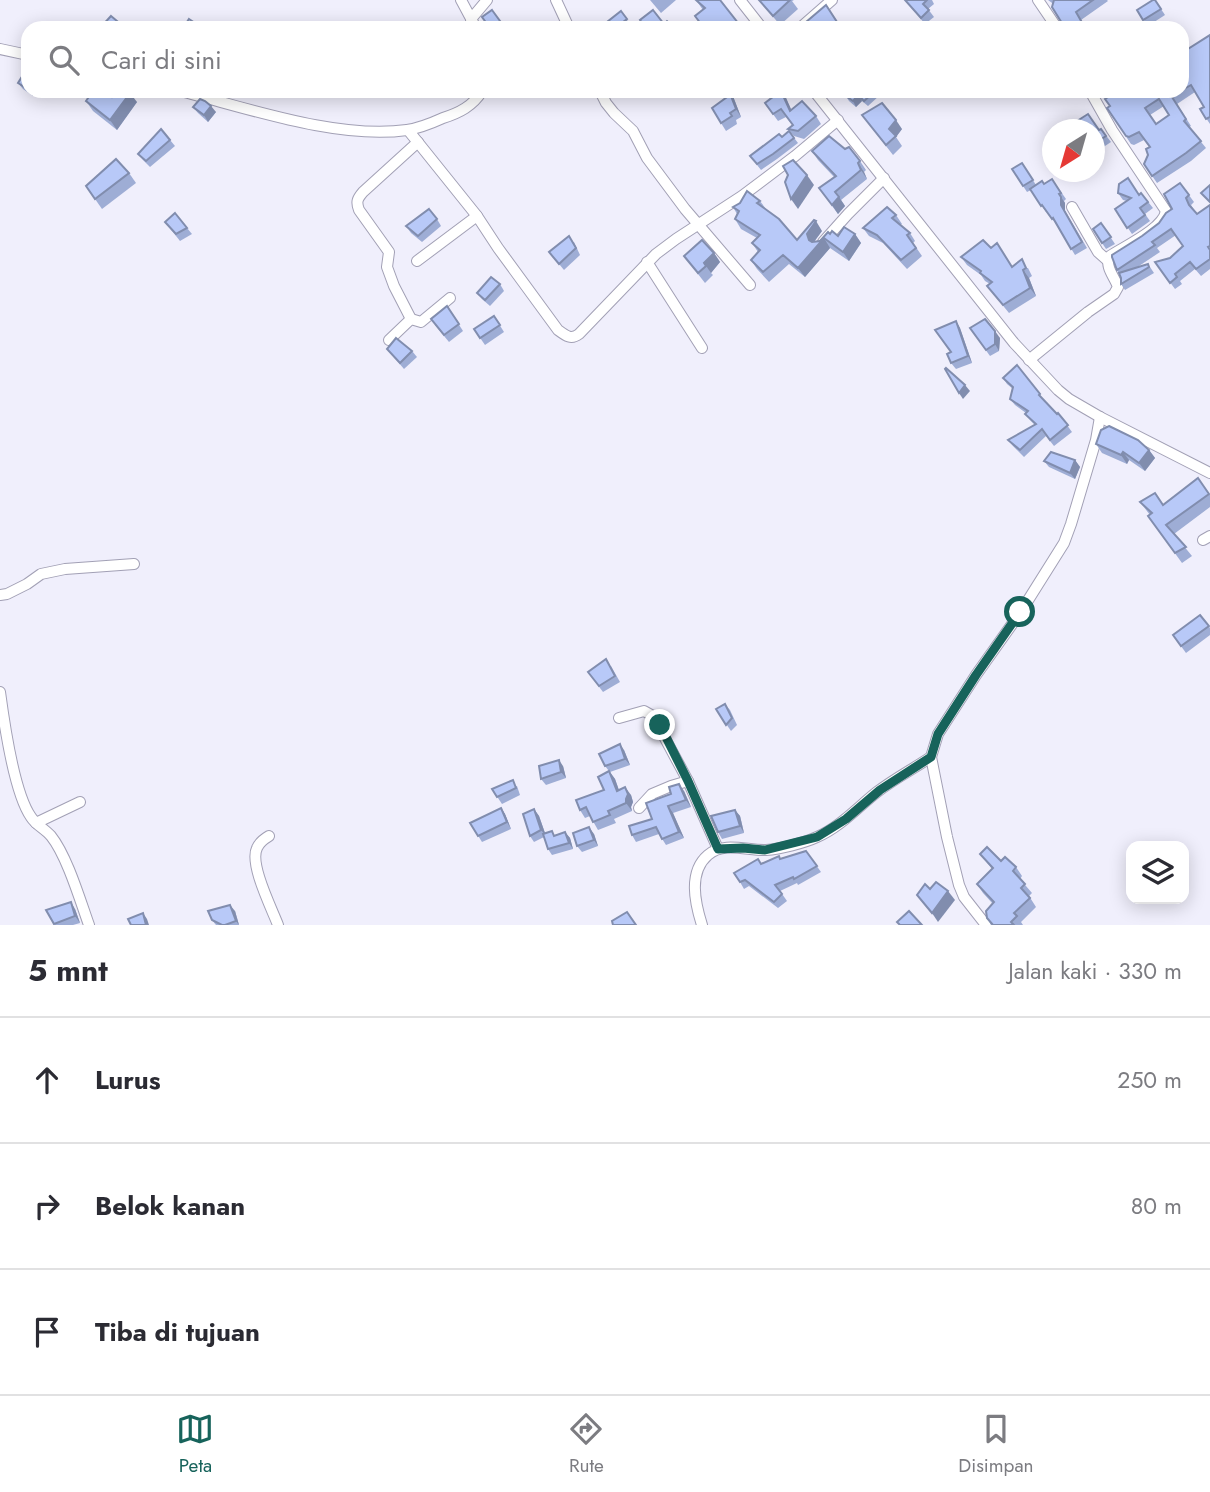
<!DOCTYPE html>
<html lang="id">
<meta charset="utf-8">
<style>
:root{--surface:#fff;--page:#f2f2f3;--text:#2b2b33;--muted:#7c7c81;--line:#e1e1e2;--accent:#17635b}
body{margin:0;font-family:Jost,sans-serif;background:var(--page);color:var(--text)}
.controls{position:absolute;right:21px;bottom:21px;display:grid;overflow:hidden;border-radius:14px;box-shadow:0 4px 18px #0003}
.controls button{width:63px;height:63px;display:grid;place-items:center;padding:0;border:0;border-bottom:2px solid var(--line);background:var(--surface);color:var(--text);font:35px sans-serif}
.compass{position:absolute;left:1042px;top:119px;width:63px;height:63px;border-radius:50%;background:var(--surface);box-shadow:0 4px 18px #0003;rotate:217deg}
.stop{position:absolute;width:21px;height:21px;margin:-16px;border:5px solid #17635b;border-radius:50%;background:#fff}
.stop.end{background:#17635b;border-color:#fff;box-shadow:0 2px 7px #0008}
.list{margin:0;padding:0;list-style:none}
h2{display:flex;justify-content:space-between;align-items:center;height:91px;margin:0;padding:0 28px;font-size:30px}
h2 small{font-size:23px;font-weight:400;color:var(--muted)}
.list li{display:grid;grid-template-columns:46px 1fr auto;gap:21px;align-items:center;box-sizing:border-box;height:126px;padding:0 28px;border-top:2px solid var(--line)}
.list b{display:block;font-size:26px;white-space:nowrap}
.list em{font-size:23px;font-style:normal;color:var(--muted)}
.icon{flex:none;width:38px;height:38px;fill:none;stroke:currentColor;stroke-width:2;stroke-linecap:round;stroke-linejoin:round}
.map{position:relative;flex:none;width:1210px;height:925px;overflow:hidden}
.search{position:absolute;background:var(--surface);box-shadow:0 4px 18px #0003;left:21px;right:21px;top:21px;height:77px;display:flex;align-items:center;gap:18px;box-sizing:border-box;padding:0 24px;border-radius:21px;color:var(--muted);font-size:26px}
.sheet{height:469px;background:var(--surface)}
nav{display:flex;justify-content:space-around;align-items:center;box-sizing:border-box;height:98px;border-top:2px solid var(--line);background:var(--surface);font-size:19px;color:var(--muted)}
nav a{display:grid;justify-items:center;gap:4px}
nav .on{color:var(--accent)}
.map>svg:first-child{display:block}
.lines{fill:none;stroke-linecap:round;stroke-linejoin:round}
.street-casing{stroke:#a2a0b5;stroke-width:12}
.street{stroke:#fff;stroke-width:10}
.wall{fill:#9eadd5;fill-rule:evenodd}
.shaded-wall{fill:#818dae}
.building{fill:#b8c9f8;stroke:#818dae;stroke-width:2;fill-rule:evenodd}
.route{stroke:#17635b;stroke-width:9}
</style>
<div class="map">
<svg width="1210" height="925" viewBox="0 0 1210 925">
<rect width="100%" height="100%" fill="#f0effc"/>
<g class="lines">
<defs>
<g id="street">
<path d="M461,0L476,28"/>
<path d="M556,0L569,28"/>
<path d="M740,0L762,28"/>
<path d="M1038,0L1057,28"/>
<path d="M471,19L487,0"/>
<path d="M800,28L832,0"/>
<path d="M0,49L28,55"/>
<path d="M180,91C247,108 339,140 407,130C420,128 432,123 443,118C459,113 473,106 482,91"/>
<path d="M600,91L606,103L614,113L633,131L647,158L685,209L750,285"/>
<path d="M814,91L1014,343L1058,390L1069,399L1100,417L1210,473"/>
<path d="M408,130L477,216L498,248L558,330C566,336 571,340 579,334L656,254L676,239L742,196L795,156L838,120"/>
<path d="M1072,207L1098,252L1107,260"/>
<path d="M823,242L848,214L884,178"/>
<path d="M417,261L477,216"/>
<path d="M647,262L702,348"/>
<path d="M411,319L394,286L387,267L389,252L359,210C356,202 357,199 363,192L418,142"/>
<path d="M389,340L411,319L421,322L450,298"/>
<path d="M1029,360L1088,312L1114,294L1118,287C1115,277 1104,267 1110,256C1125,246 1163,229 1166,211L1112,130L1090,91"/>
<path d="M1203,540L1210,536"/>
<path d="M0,595L7,594L27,584L41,574L65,569L134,564"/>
<path d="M0,692C4,722 14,793 31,817C36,825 45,829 51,836C67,856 80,900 89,925"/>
<path d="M619,718L644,711L653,716L688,781L718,849"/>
<path d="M639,808L652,794L671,786L688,781"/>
<path d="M36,823L80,802"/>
<path d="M269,836C264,839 259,843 257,848C249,864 272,909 278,925"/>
<path d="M702,925C695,903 688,872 708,855C724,841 748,851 766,850C780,849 804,843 817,837C840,827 858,807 877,792C894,779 913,769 931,757"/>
<path d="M986,925L964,897L959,885L947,837L931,757L938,734L976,675L1020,613L1064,543L1071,524L1096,440L1100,417"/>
</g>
</defs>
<use href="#street" class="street-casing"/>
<use href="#street" class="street"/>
</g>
<g class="wall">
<path d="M650,0H676L661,13Z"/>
<path d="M696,0L742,28H703V10Z"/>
<path d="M759,0H794L792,1L798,9L780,25Z"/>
<path d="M905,0H932L934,4L928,9L934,17L925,24Z"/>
<path d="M1048,0H1107L1108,1L1081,20L1085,27Z"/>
<path d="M1155,0L1165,15L1148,26L1137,10Z"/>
<path d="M826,5L842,28H799H801Z"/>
<path d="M492,10L504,27L503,28H490Z"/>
<path d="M621,11L631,26L628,28H611Z"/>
<path d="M1210,35V124L1200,109L1204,107L1195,92L1177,104L1191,126L1189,127L1206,148L1191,161L1157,183L1144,164L1148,155L1150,147L1144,140L1134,145L1131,144L1107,108L1110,106L1113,94L1182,91ZM1164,106L1169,115L1156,124L1150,115Z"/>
<path d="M28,67V91H37L33,96L23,89L18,83Z"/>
<path d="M720,91H731L741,117L736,120L737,124L726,131L721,123L726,98Z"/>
<path d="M769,91H783L791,110L816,116L821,124L804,139L794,136L788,129L792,125L786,117L778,121L765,103L773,96Z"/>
<path d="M850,91H877L880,95L868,106L862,101L856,107L849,101L846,96Z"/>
<path d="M112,97L137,102L117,130L93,111L86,101Z"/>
<path d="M193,107L216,112L208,122L198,113Z"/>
<path d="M862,115L902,129L896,137L902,146L893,155Z"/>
<path d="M1101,129L1111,142L1099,150L1103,155L1095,160V130Z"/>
<path d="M789,131L798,143L777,159L761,170L750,156L782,137Z"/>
<path d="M170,140L175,146L150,167L143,160L138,154Z"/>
<path d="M845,149L860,161L866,170L864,172L867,179L841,200L845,206L838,214L819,188L834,177L818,160L812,151Z"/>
<path d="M1022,163L1036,185L1044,184L1052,179L1066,199L1064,201L1065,203V211L1087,248L1075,255L1057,225L1047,212H1046L1031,190L1027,192L1012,169Z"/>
<path d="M129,173L136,183L102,209L86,186Z"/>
<path d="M1180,183L1194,202L1191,205L1197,214L1210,205V269L1201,276L1195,269L1180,281L1182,284L1175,289L1155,262L1170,258L1183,246L1176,235L1157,248L1160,252L1136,268L1148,264L1154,273L1125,290L1121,284V278L1117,270L1142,236L1159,223L1172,209Z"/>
<path d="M1118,193L1139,195L1141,193L1153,208L1145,214L1150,221L1132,234L1115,209L1127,201L1123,200Z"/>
<path d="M760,201L766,209L797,240L822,231L814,242L820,241L830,234L838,236L855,234L861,243L849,261L830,248L805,277L789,264L769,282L757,269L751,260L758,252L752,243L757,238L741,229L735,219L737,214L733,207Z"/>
<path d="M896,215L902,224L900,225L910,233L915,241L913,243L922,256L907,269L883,243L869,236L863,228Z"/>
<path d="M437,219L441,226L422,242L411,233L406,226Z"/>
<path d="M165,222L187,228L192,234L180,241Z"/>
<path d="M1101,223L1115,244L1106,249L1093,229Z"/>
<path d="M574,242L580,255L564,270L549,252Z"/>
<path d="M997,243L1012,267L1028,268L1032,276L1029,278L1036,296L1009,313L987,286L990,284L985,281L981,275L967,265L961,257L991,248Z"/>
<path d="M714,253L720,262L711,273L713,275L705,283L684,256Z"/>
<path d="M500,284L504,291L490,306L482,299L477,293Z"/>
<path d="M447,306L463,331L449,342L435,325Z"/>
<path d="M494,316L504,332L485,345L474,329Z"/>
<path d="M956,321L960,328L972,363L956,369L951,363Z"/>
<path d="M970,328L1000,338L999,351L990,356Z"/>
<path d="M387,349L412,351L417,357L404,369Z"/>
<path d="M1003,378L1044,401L1057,414L1058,413L1072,432L1054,446L1046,436L1024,457L1013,446L1008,440L1035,425L1030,420L1025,414L1026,413L1015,405L1010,399L1013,389L1007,384Z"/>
<path d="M1096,444L1149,450L1155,458L1145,471L1129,460L1127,464L1102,453Z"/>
<path d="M1075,460L1080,467L1075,479L1049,467L1044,461Z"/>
<path d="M1198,478L1210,495V507L1174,534L1192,556L1182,563L1148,516L1150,515L1140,502L1163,505Z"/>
<path d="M1200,615L1210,628V635L1186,653L1173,635Z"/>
<path d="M611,666L620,682L603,692L588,672Z"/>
<path d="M725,704L730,710L737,725L731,731L716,709Z"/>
<path d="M624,750L630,765L610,772L615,779L619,790L631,795L633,802L631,807L632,811L614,819L616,823L598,830L590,816L585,818L580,810L604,790L609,771L605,766Z"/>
<path d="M563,766L566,778L546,785L541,779Z"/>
<path d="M517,786L520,795L502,804L492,789Z"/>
<path d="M684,791L691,807L673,813L684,838L666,845L659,834L636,842L632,835Z"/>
<path d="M501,808L505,814L511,829L482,842L470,823Z"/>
<path d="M534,809L539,816L545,833L555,835L565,832L570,838L573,849L552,855L548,849L544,837L534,842L530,836Z"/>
<path d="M735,810L740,816L744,833L722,839L718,832Z"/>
<path d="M594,834L598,846L582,852L577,846Z"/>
<path d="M806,851L821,872L798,885L797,883L780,891L787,901L778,908L749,886L744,889L740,882L761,864Z"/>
<path d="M980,854L1016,867L1022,876L1020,879L1032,893L1029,896L1036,907L1021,922L1023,925H991L987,918L993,904L983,893L977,884L992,869Z"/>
<path d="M75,909L80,923L73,925H55L46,910Z"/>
<path d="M235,911L239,925H216L212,920Z"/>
</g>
<g class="shaded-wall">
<path d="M30,91H37L33,96Z"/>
<path d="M729,91H731L741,117L736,109Z"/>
<path d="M781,91H783L795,118L790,111Z"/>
<path d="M130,93L137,102L117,130L110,120Z"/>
<path d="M858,95L862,101L856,107L853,101Z"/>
<path d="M211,106L216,112L208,122L204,115Z"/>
<path d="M896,120L902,129L896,137L889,129Z"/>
<path d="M858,163L864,172L867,179L861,170Z"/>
<path d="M807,175L814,185L798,209L791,199Z"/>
<path d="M839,197L845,206L838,214L832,205Z"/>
<path d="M1061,197L1065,203V211L1087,248L1061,205Z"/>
<path d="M816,221L822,231L813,243L824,238L830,248L805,277L798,268L809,240L807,234Z"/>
<path d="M855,234L861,243L849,261L843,252Z"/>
<path d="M714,253L720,262L711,273L704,263Z"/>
<path d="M1023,270L1029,278L1036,296L1030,288Z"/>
<path d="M956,321L960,328L972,363L968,356Z"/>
<path d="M995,331L1000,338L999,351L995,344Z"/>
<path d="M965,385L970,391L963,399L959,393Z"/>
<path d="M1149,450L1155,458L1145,471L1139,463Z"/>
<path d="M1123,452L1129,460L1127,464L1121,455Z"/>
<path d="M1075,460L1080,467L1075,479L1070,473Z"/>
<path d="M620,744L624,750L630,765L625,759Z"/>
<path d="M559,760L563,766L566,778L561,772Z"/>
<path d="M609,771L615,779L622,799L617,791Z"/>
<path d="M679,784L684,791L691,807L686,800Z"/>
<path d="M625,787L631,795L633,802L631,807L632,811L626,803Z"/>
<path d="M668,806L673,813L684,838L679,832Z"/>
<path d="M501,808L505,814L511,829L507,822Z"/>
<path d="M534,809L539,816L546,836L541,830Z"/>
<path d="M735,810L740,816L744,833L740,826Z"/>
<path d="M589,827L594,834L598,846L594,840Z"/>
<path d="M565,832L570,838L573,849L569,843Z"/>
<path d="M948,891L955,900L938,922L932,913Z"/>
<path d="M71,902L75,909L80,923L75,916Z"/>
<path d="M230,905L235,911L239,925L236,921Z"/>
<path d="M143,913L147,919L149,925H146Z"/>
</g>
<g class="building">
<path d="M696,0H720L742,28H715L713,25L709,28H704L695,16L705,8Z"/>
<path d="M759,0H790L773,16Z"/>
<path d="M905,0H927L923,4L929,10L921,18Z"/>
<path d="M1054,0H1093L1076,12L1084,26L1087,28H1065L1052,7Z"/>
<path d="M1153,0H1155L1161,9L1143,20L1137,10Z"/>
<path d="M826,5L837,22L828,28H799Z"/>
<path d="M492,10L500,21L497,23L500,28H490L482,17Z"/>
<path d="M653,10L664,24L667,21L675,28H646L640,20Z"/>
<path d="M621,11L627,19L615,28H611L607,22Z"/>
<path d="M111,16L123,26L121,28H100Z"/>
<path d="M189,19L198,25L196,28H183Z"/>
<path d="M749,24L756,28H745Z"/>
<path d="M1210,35V117L1206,119L1200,109L1204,107L1191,85L1182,90V58L1188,49Z"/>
<path d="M28,67V89L18,83Z"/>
<path d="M93,91H107L112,97L117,91H128L130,93L110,120L86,101Z"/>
<path d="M722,91H729L736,109L730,113L732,116L721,123L712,108L727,97Z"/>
<path d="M770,91H781L790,111L802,101L816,116L798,131L788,129L793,125L781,109L773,114L765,103L774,96Z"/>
<path d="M850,91H875L864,101L858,95L853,101L846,96Z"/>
<path d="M1112,91H1181L1172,97L1186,119L1184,121L1201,141L1186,153L1152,176L1144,164L1148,155L1146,149L1150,147L1139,132L1129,137L1126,136L1107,108L1110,106L1105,99L1113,94ZM1159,99L1169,115L1156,124L1145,108Z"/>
<path d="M200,99L205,101L211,106L204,115L193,107Z"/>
<path d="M882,103L896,120L889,129L896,136L886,145L862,115Z"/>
<path d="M1088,114L1099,130L1101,129L1106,136L1095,143L1098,148L1095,151V130H1063Z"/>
<path d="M161,129L170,140L146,161L138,154Z"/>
<path d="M789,131L794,138L773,154L757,164L750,156L779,134L782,137Z"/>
<path d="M829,136L845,149L849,147L860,161L858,163L861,170L835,192L839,197L832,205L819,188L836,176L812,151Z"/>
<path d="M116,159L129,173L95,199L86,186Z"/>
<path d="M793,160L807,175L791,199L785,182L788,175L783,166Z"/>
<path d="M1022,163L1033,180L1023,186L1012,169Z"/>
<path d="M1128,178L1139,195L1141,193L1148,202L1140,208L1145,215L1127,228L1115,209L1131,198L1118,193L1119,184Z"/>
<path d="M1052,179L1061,193L1059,194L1061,197V205L1082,242L1071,249L1053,218L1052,219L1042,205L1041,206L1030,189L1042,181L1044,184Z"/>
<path d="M1180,183L1189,195L1186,198L1189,205L1197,214L1210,205V246L1208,247L1210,250V259L1196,269L1190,262L1175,274L1177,277L1170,283L1155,262L1170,258L1183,246L1171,229L1152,242L1155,245L1117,270L1112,257V255L1142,236L1159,223L1166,213L1172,209L1164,194Z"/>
<path d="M1210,185V202L1201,193Z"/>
<path d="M747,191L760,201L757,203L779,219L797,240L814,220L816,221L807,234L809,240L812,242L820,241L828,232L830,234L832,231L838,236L844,227L855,234L843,252L824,238L798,268L783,255L763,272L751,260L760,250L752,243L760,235L735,219L739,211L733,207L740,203Z"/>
<path d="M887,207L896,215L892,218L910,233L907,235L916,248L901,260L877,235L863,228Z"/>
<path d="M429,209L437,219L418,236L406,226Z"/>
<path d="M175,213L187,228L176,234L165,222Z"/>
<path d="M1101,223L1111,237L1102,243L1093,229Z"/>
<path d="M569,236L576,248L559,264L549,252Z"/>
<path d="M702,240L714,253L704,263L706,266L698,273L684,256Z"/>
<path d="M983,240L991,248L997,243L1012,267L1022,259L1026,268L1023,270L1030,288L1003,305L987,286L992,282L980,273L981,271L961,257Z"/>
<path d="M1148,264L1149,267L1121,284V278L1119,273Z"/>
<path d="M491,277L500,284L485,300L477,293Z"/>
<path d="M447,306L459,324L444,335L431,319Z"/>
<path d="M494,316L500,325L480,338L474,329Z"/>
<path d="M985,319L995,331V344L986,350L970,328Z"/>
<path d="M956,321L968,356L951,363L947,354L951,352L935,330Z"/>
<path d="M396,338L412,351L400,363L387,349Z"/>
<path d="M1017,365L1040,394L1039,395L1057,414L1058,413L1068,425L1050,440L1042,429L1020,450L1008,440L1036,424L1025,414L1028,411L1010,399L1013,387L1003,378Z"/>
<path d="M946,368L965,385L959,393L945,369Z"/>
<path d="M1109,426L1138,440L1149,450L1139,463L1123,452L1121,455L1096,444L1101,430Z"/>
<path d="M1051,452L1075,460L1070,473L1044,461Z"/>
<path d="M1198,478L1209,494L1166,525L1186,547L1175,553L1148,516L1152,513L1140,502L1155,493L1163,505Z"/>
<path d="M1200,615L1209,626L1181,646L1173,635Z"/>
<path d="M606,659L615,676L599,686L588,672Z"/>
<path d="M725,704L732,718L726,725L716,709Z"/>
<path d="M620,744L625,759L605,766L599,754Z"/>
<path d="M559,760L561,772L541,779L539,766Z"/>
<path d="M609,771L617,791L625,787L628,794L626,799V803L608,811L610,815L593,822L586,807L580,810L576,800L604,790L598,777Z"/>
<path d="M513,780L516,788L497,797L492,789Z"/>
<path d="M679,784L686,800L668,806L679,832L662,839L656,827L632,835L629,826L652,819L646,803L671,794L669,787Z"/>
<path d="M501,808L507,822L478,836L470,823Z"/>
<path d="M534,809L541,830L530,836L523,814Z"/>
<path d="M735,810L740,826L718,832L711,816Z"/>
<path d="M589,827L594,840L577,846L573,833Z"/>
<path d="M552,831L554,836L565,832L569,843L548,849L543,834Z"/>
<path d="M987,847L1001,861L1005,857L1016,867L1013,871L1025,884L1021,888L1030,898L1014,913L1017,916L1011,922L1014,925H993L987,918L986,911L994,902L977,884L993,868L980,854Z"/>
<path d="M806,851L817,866L794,879L793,877L775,885L782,894L774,902L745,880L740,882L734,873L758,859L761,864L779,856L780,859Z"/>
<path d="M936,882L948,891L932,913L917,895L925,884L930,889Z"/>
<path d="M71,902L75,916L54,924L46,910Z"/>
<path d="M230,905L236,921L225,925H222L212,920L208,911Z"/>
<path d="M909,911L922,925H900L897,922Z"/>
<path d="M627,912L636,925H613L612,921Z"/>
<path d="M143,913L146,925H131L128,919Z"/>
</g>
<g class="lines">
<path class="route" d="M660,725L688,781L718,849L743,848L765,850L817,837L846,819L880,790L931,757L938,734L976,675L1020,612"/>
</g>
</svg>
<div class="controls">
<button><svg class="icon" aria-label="layers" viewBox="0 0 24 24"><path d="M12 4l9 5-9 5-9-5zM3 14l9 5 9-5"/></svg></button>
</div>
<svg class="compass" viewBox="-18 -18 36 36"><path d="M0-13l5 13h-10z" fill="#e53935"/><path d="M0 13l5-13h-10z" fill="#7c7c81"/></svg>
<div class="stop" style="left:1020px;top:612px"></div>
<div class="stop end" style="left:660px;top:725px"></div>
<div class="search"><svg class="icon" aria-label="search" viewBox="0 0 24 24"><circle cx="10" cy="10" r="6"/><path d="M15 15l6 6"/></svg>Cari di sini</div>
</div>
<section class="sheet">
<h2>5 mnt<small>Jalan kaki · 330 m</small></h2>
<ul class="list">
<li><svg class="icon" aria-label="ahead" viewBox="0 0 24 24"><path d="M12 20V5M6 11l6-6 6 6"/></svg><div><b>Lurus</b></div><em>250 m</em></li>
<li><svg class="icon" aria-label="right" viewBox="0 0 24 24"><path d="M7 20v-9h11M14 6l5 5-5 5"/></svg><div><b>Belok kanan</b></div><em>80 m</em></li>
<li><svg class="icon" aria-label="arrive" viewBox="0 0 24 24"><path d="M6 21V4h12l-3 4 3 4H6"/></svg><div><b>Tiba di tujuan</b></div></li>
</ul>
</section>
<nav>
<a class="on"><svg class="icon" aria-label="map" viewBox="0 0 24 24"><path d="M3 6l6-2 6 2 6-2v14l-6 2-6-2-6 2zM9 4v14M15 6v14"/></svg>Peta</a>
<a><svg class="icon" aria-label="directions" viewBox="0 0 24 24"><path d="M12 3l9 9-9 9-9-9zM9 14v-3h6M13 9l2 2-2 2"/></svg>Rute</a>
<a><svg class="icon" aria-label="saved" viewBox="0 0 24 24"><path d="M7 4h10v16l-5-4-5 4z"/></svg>Disimpan</a>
</nav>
